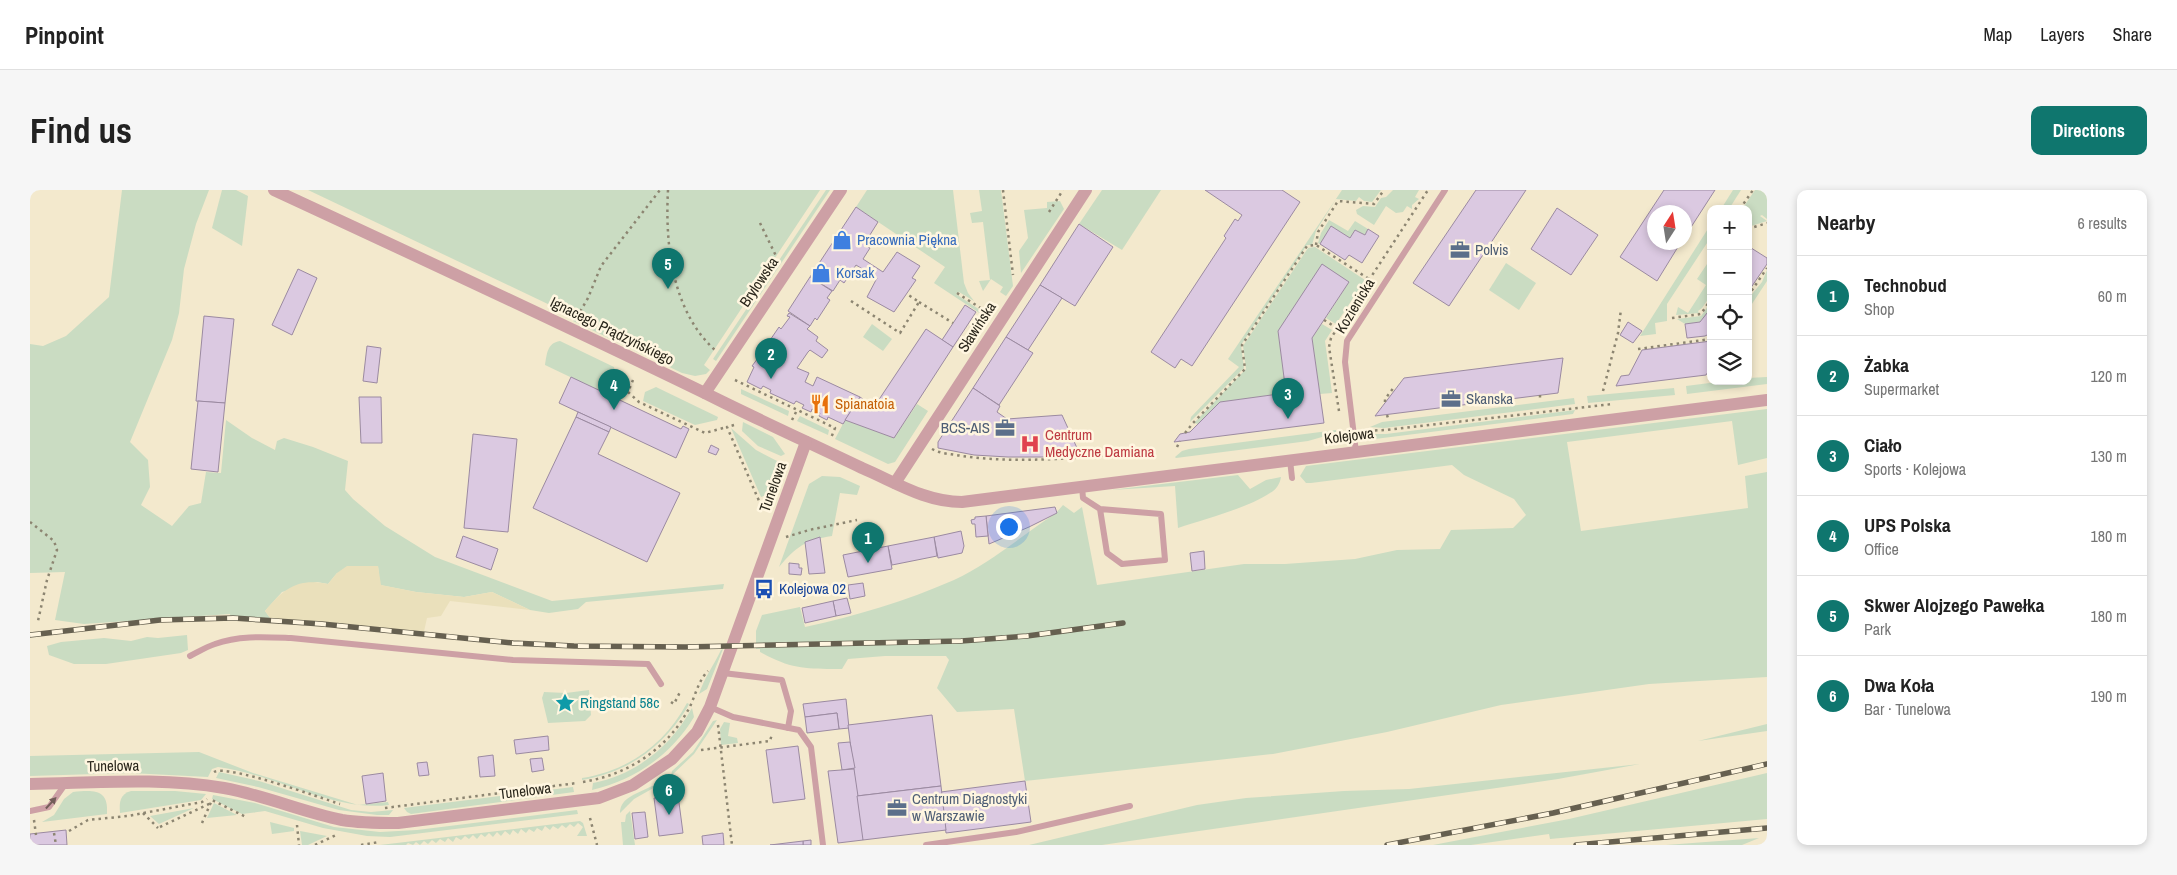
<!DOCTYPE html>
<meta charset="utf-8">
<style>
:root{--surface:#fff;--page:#f6f6f6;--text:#222;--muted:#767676;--line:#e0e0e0;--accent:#0f766e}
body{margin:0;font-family:"Archivo Narrow",sans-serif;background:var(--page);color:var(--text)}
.controls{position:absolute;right:15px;top:15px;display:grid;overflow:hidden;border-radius:10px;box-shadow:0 2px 8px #0003}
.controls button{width:45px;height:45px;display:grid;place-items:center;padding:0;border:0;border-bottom:1px solid var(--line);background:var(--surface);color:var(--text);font:25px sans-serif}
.compass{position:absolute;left:1617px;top:15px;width:45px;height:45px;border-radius:50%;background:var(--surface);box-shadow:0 2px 8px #0003;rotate:12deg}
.you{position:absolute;left:978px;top:336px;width:18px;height:18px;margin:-12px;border:4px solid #fff;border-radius:50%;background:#1a73e8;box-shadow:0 0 0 8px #1a73e833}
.badge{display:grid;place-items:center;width:32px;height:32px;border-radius:50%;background:var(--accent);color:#fff;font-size:16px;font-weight:700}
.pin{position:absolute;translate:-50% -41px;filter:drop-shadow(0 1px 2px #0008)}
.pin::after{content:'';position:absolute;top:26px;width:18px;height:15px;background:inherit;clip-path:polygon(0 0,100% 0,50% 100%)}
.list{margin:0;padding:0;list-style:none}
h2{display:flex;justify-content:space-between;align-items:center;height:65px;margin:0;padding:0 20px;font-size:21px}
h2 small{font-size:16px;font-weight:400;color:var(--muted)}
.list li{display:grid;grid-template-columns:32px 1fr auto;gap:15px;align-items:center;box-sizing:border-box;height:80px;padding:0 20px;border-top:1px solid var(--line)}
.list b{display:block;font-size:19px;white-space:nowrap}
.list p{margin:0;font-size:16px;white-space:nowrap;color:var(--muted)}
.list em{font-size:16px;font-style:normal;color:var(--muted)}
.icon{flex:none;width:28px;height:28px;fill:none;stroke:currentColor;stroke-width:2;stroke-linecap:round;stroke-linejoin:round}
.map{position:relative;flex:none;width:1737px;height:655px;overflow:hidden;border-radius:10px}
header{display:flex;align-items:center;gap:30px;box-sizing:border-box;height:70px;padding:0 25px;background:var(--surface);border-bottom:1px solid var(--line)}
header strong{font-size:24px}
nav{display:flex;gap:28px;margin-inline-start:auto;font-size:18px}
.intro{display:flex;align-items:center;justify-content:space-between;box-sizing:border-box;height:120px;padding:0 30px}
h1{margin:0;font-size:35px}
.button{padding:12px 22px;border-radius:10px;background:var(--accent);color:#fff;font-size:18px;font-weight:700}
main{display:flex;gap:30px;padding:0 30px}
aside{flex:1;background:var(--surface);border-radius:10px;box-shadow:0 2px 8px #0003}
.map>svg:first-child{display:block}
.green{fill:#cadcc2}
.sand{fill:#eae0bb}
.building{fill:#dbc9e1;stroke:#9b8aa1}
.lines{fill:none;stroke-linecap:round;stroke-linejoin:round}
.path{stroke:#8c8571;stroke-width:2.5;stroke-dasharray:2.5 4;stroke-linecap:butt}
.lane{stroke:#cda0a5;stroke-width:6}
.street{stroke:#cda0a5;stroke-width:12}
.rail-casing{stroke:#666050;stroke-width:5.5}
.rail{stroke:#fff6e0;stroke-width:4;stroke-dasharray:11;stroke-linecap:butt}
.oneway{fill:#735d59}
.labels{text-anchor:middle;stroke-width:5;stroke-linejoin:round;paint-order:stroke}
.shop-label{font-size:15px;fill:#366cbe;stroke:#fff6e0;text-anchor:start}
.service-label{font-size:15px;fill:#4e5e75;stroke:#fff6e0;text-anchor:start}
.street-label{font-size:15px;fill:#2a261b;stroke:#fff6e0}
.food-label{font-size:15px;fill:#c56008;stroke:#fff6e0;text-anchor:start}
.health-label{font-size:15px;fill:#be3a42;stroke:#fff6e0;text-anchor:start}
.transit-label{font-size:15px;fill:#164399;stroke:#fff6e0;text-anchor:start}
.culture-label{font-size:15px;fill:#0d838f;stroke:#fff6e0;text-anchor:start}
</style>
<header>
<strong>Pinpoint</strong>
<nav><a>Map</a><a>Layers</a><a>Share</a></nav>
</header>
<div class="intro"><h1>Find us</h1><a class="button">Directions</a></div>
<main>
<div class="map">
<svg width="1737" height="655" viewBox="0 0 1737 655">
<rect width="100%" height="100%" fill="#f3e9cd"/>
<g class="green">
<path d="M92,0H179L166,34L154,79L149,123L142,150L100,252L118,270L120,297L111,315L142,336L159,316L171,313L176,282L191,283L196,230L222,248L245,260L247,251L254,248L283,257L318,271L315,300L323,309L355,336L405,367L522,411L694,394L693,399L556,412L548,419L519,423L500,420L462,402L434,407L386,402L350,395L348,376L307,383L298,394L287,392L252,402L235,421L243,432L201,430L200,424L54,434L25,430L35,382L0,383V154L13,156L36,146L79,107Z"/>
<path d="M192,0H206L218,6L212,56L182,38Z"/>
<path d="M278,0H790L674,175L680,180L676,184L665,186L652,183L543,131V126Z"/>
<path d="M796,0H800L686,171L683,169Z"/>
<path d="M837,0H923L934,93L938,103L944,111L929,102L926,104L956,124L954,126L904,93L915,77L826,17Z"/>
<path d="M949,0H971L983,96L976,106L970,102L973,97L961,89L953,101L949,91L960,90L953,32L942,33L940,23L952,21Z"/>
<path d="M1072,0H1131L1092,60L1049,34Z"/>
<path d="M1312,0H1351L1342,12L1334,11L1329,7L1326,11L1306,9L1286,41L1282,55H1277L1275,58L1211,155L1214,178L1160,232L1161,227L1209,177L1198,169Z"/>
<path d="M1363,0H1389L1385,7L1389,9L1382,15V19L1377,16L1373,22L1366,23L1356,16L1344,35L1327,24L1326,20L1333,16L1345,17L1351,8L1356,7Z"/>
<path d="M1703,0H1711L1699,19H1691Z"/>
<path d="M1725,0H1737V29L1732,25L1730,26L1737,31L1718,37V19H1712Z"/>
<path d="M1030,11L1034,19L991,83L989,61L998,48L994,20L1017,18V12Z"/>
<path d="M1299,30L1318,41L1325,31L1338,39L1335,45L1325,40L1320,48L1301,36L1290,54L1288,53L1291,43Z"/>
<path d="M1681,34V47L1637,114V131L1625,133L1626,144L1610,146Z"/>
<path d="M1285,57L1335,90L1306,134L1296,128L1319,92L1296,77L1248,141L1256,203L1191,212L1168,234L1164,233L1216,179L1213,156L1278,58Z"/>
<path d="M1681,68V105L1672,118L1668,121L1669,123L1646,125L1648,117L1658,123L1676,95L1667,89Z"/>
<path d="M1476,73L1506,93L1489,120L1459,100Z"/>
<path d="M1737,80V91L1718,120V109L1732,92Z"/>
<path d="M1681,112V118L1670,132L1655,134L1647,129L1671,126Z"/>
<path d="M842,134L862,149L853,161L833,147Z"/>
<path d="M1292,134L1302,140L1295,151L1302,203L1290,204L1282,148Z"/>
<path d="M530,151L584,177L587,191L580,206L515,175C517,164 517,153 530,151Z"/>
<path d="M1737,187V194L1657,204L1656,196L1695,191H1718V188Z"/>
<path d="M626,197L688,227L687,230L665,235L613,211L615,202Z"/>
<path d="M1644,198L1645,205L1558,213L1557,206Z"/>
<path d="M711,199L759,221L758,226L711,204Z"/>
<path d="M1544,208L1545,214L1354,238L1340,237L1352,232Z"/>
<path d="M887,214L898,221L865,272L858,274L805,249L815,230L864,248Z"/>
<path d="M1737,219V268L1708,275L1702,231L1537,252L1551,341L1718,318L1715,286L1737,282V487L1619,494L1471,515L1357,542L1243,564L995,591L984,519L927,522L907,498L919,470L916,466H855L818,469L812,479C777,479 762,480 730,462V459H726V441L732,425L770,417L775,437C826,426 876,411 924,390C960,373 993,345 1026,323L1033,315L1044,323L1052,317L1067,395L1214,374H1255L1325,369L1367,360L1410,359L1421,340L1483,338L1496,325L1484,309L1434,285L1422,275L1281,293H1276L1270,286L1276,276Z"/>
<path d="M1545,220L1543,224L1337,250L1332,244H1356Z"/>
<path d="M770,226L799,240L798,245L767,231Z"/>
<path d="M713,232L743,247L755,264L751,266L728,256L712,241Z"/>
<path d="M701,238L726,260L749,272L754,279C751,291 743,303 731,307Z"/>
<path d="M1306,240V243L1278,251L1146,268L1145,267L1152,261L1159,259Z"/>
<path d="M1208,285L1220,299L1236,290L1251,287C1250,294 1246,300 1240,303C1218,318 1175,329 1148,338L1145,296L1081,300Z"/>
<path d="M792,286L810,287L830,296L827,305L810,303L802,346C775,350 766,357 749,377L779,294Z"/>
<path d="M157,445L158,460L151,463L76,474H44L19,465L17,456L31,452L74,448L101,451L117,447L128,448Z"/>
<path d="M693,459L677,499L669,504C674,488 684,475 691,460Z"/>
<path d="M559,500L561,525L555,531L518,533L512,508L514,502L536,503Z"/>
<path d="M657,513L659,514L657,518C632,558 598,582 552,590V588C598,581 635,554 657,513Z"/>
<path d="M662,518L664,527C641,565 605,590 562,600L563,593C606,585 641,556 662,518Z"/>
<path d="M687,530L664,564L641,586L642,581L663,562L683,531Z"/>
<path d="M694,532L700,533L698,546L707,548L708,553L691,555L690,539Z"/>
<path d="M1737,534V541L1668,551Z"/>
<path d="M169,562L223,583L328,615L358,612L359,615C302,622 245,584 188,577L182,579L178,587L100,583L0,586V566Z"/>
<path d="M1610,574L1528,589L1072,655H999L1167,615L1216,608L1314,601L1379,599Z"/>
<path d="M189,582L229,591L321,620L341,622L363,620L359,625H347L309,620L228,597L186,588Z"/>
<path d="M1737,583V629L1520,649L1519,644L1441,655H1403L1539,629Z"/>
<path d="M622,596H627L604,609L590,623C590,607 609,603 622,596Z"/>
<path d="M543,597L544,602L381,624L377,622L374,618Z"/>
<path d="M101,601H145L176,604L171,610L90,623C89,612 90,604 101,601Z"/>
<path d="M43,602C64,600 79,599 77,624L12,632L24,625L34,609Z"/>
<path d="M183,605L225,613L304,637L350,642L387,640L547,620L548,624L360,647L337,646L293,638L235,621L212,624L182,609Z"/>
<path d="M184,613L207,625L177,628Z"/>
<path d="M164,618L129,634L120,626Z"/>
<path d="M600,621L605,655H593L591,632H595L596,625Z"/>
<path d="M550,631L553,633L557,646H547L553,637L548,633L544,637L540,634L536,638L532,635L528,639L523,636L520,640L515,636L512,641L507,638L504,642L499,639L496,643L491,639L488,644L483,640L480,645L475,641L471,646L467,642L463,647L459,643L455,647L451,644L447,649L443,645L439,649L435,646L431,650L426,647L423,652L418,648L415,652L410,649L406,653L402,650L398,654L394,651L390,655L386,652L383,655L378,653L376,655H350Z"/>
<path d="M240,632L264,638V641L242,644Z"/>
<path d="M270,641L297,646L278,655H272Z"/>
<path d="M1729,648L1712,655H1636Z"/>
</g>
<path class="sand" d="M317,376H348L351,395L386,402L434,407L462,402L500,420L420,411L411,426L397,428L393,446L243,432L235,421C254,398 268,388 298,394L307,383Z"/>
<g class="building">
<path d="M1175,0H1252L1270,12L1162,176L1151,169L1145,178L1121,162L1196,48L1194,46L1205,29L1208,31L1212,25Z"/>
<path d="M1446,0H1496L1419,116L1383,93Z"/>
<path d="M1634,0H1685L1654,48V22H1624V52H1651L1627,91L1590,67Z"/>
<path d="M826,17L848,32L838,48L842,51L838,57L840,58L833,69L853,82L867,62L890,76L882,88L886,90L864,122L837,107L847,88L826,75L814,93L810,90L803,101L780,87Z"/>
<path d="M1527,18L1568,45L1541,85L1501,59Z"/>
<path d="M1049,34L1083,57L1045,116L1010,95Z"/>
<path d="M1301,36L1320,48L1325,40L1335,45L1338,39L1349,46L1332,73L1319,65L1315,70L1290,54Z"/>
<path d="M1718,56L1737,68V74L1718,102Z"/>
<path d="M1292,74L1319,92L1282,148L1294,233L1144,252L1150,244L1160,242L1190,212L1256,203L1248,141Z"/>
<path d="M268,79L287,88L262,145L242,135Z"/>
<path d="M780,87L802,101L797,108L800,110L787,130L785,128L780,136L758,121Z"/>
<path d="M1010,95L1032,108L998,160L976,147Z"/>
<path d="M935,115L946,122L923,157L912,150Z"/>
<path d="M1681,118V143L1675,146L1657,148L1655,134L1670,132Z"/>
<path d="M759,123L780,136L777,139L788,147L786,151L798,160L792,168L780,160L778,162L767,178L779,183L775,192L783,196L787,187L830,207L813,234L798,227L797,230L789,226L790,223L782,219L781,222L772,218L774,215L766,211L764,214L740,203L741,200L733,196L731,199L717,192L724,177L722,176L731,164L734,166L739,158L736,156L749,137L751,139L760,127L757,126Z"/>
<path d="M174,126L204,129L195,213L166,211Z"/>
<path d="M1598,132L1612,141L1603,153L1590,145Z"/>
<path d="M896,139L923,157L864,248L815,230L830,207L844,217Z"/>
<path d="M976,147L1003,163L969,215L943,198Z"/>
<path d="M1681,151V177L1676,185L1586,196L1591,186L1599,185L1612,160Z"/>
<path d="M337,156L351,158L347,193L333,191Z"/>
<path d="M1533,168L1528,203L1345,226L1374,188Z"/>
<path d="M541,187L651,239L653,236L659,239L646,268L529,213Z"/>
<path d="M943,198L970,216L967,222L977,229L1032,225L1047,258V264L1019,267H978L944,265L908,258V252Z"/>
<path d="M329,207H351L352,253H331Z"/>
<path d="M168,211L195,213L188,282L161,279Z"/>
<path d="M548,222L581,237L579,242L546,227Z"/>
<path d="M546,227L579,242L568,264L650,303L617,372L503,318Z"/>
<path d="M443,244L487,249L478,342L434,338Z"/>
<path d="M681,255L689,259L686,265L678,262Z"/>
<path d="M1025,317L1027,323L999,337L959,354L956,326Z"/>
<path d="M956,326L958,346L946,347L945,334H942L941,330L945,329V327Z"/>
<path d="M931,341L934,356L932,363L908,368L904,347Z"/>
<path d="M433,346L468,359L461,380L426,367Z"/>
<path d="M790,347L795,383L779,384L775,352Z"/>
<path d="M904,347L907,366L862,375L858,356Z"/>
<path d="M858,356L862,379L818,387L813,365Z"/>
<path d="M1174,361L1175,379L1162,381L1160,363Z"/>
<path d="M759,373L769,374V378H772L771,385L759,384Z"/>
<path d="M833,393L835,406L820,409L818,395Z"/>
<path d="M817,408L821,423L806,426L803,411Z"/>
<path d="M803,411L806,426L775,433L772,418Z"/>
<path d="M816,509L819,538L809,539L807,523L775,527L773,514Z"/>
<path d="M807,523L809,539L777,543L775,527Z"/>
<path d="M902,525L911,596L827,606L818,535Z"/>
<path d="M518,546L519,560L486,564L484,550Z"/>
<path d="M820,552L825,578L812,580L808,553Z"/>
<path d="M768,556L775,609L743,613L736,560Z"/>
<path d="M463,565L465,586L450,587L448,567Z"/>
<path d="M512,568L514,580L502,582L500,569Z"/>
<path d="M397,572L399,585L389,586L387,573Z"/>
<path d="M824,579L834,647L833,650L808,653L798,581Z"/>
<path d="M353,583L356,611L336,614L332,586Z"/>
<path d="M995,591L1001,632L916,643L911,602Z"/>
<path d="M911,596L916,640L833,650L827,606Z"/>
<path d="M648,605L653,643L629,646L624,608Z"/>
<path d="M615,622L618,647L605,649L602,623Z"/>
<path d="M36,640L37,655H0V644Z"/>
<path d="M693,643L694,655H673L672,646Z"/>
<path d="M781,650V655H773V651Z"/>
<path d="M773,651V655H740Z"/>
</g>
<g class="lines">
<g class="path">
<path d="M638,0C635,55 642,122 686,161"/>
<path d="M973,0L983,85"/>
<path d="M1710,19L1723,0"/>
<path d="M1019,22L1033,0"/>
<path d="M730,33L747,68"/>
<path d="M1718,39L1737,33"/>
<path d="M1286,55L1288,42L1308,11L1344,14L1354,0"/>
<path d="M927,103L960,124"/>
<path d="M1718,106L1737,78"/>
<path d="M821,111L870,143L889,112L877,104"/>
<path d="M889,112L923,133"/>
<path d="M547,127L558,108L571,76L630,0"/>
<path d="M1642,128L1671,124L1681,109"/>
<path d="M1294,130L1307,138"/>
<path d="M1608,159L1681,149"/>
<path d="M603,190L598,202L609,212L675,243L697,237"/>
<path d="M705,190L805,238L801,248"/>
<path d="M1573,201L1588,143L1591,119"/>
<path d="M1510,205V209"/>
<path d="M1355,212V209L1365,196"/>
<path d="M1309,221L1299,157L1301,148L1398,0"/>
<path d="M1357,225L1358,228"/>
<path d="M762,230L767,220"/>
<path d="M704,235L697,237L733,320"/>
<path d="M1332,241L1356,240L1583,214"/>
<path d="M1155,243L1163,233L1215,179L1212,155L1277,56L1286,55L1339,89"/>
<path d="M1294,251L1315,244"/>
<path d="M1147,257L1150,251"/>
<path d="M902,259C911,264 922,264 932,266C982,273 1032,269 1083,265"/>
<path d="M0,332L24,351L27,360L17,390L8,431"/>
<path d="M756,347L779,340L827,330"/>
<path d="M641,512L644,514L650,502"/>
<path d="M688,535L702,655"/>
<path d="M671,560L740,551L742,544"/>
<path d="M184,582C197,574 291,608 310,614"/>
<path d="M553,592C596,585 635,561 657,522C665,509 667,492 678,481"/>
<path d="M355,618L547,593"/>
<path d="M113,623L128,638"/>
<path d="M560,628L567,655"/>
<path d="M4,630L6,645"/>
<path d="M172,633L182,610L216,627"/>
<path d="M267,635L269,655"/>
<path d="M130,637L181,613"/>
<path d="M39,641L58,630L98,626L172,612L177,609"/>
<path d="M24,643L26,655"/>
<path d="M285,655L308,644"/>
<path d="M331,655L349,652"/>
</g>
<g class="lane">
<path d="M1326,262L1315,172L1317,151L1415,0"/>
<path d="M1260,270L1262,288"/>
<path d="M1052,297L1053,308L1070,319L1131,324L1135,370L1092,374L1077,363L1070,319"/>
<path d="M160,466C168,462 176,457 185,454C209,445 236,447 261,448L483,470L618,474L631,494"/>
<path d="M693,483L752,490L761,521L758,538"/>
<path d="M680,517L703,527L769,540L781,557L793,655"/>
<path d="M0,621L19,617L36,593"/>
<path d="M896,655L986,642L1100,616"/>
</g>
<g class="street">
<path d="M244,0C395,70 546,140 695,213C740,235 786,256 832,278C865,292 895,312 932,312L1737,210"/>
<path d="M675,203L811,0"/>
<path d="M865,293L1056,0"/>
<path d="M0,594C64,593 130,587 194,598C234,605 272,622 312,630C330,633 350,633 368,633L569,608L603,595L642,569L667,542L680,517L776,252"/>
</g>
<defs>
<g id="rail">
<path d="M0,445L130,430L203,428L292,434L483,453L544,456L655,457L931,451L997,446L1093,433"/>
<path d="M1357,655L1523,623L1737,574"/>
<path d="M1546,655L1737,638"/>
</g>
</defs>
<use href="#rail" class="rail-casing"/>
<use href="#rail" class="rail"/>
</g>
<defs><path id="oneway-solid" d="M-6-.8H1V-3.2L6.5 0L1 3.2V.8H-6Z" transform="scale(1.25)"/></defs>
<use class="oneway" href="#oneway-solid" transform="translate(21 613) rotate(-47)"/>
<defs>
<symbol id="shop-bare" viewBox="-9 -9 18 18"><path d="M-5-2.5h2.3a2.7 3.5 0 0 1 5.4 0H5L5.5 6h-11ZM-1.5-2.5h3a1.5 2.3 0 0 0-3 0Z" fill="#3f7fe0" stroke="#fff6e0" stroke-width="2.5" paint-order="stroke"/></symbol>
<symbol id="office-bare" viewBox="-9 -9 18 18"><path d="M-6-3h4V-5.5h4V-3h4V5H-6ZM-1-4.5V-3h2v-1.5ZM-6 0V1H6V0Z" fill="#5c6f8a" stroke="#fff6e0" stroke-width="2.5" paint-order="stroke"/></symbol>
<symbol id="restaurant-bare" viewBox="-9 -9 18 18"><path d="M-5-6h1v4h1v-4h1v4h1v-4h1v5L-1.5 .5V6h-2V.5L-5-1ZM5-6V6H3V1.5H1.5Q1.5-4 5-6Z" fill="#e8710a" stroke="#fff6e0" stroke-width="2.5" paint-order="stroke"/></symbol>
<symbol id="hospital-bare" viewBox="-9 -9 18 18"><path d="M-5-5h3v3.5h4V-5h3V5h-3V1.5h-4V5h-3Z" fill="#e0444e" stroke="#fff6e0" stroke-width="2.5" paint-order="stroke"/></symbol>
<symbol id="bus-bare" viewBox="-9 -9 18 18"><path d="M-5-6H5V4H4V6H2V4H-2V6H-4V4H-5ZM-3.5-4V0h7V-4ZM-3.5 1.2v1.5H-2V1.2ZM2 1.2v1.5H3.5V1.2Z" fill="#1a4fb4" stroke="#fff6e0" stroke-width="2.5" paint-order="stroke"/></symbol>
<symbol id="sight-bare" viewBox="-9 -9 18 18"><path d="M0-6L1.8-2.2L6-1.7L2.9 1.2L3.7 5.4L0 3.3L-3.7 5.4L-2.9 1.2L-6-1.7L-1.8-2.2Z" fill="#0f9aa8" stroke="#fff6e0" stroke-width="2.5" paint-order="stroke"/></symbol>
</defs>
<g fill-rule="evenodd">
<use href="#shop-bare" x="798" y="36" width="28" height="28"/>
<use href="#office-bare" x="1416" y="46" width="28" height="28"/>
<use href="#shop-bare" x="777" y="69" width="28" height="28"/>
<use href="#office-bare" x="1407" y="195" width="28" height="28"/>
<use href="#restaurant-bare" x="776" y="200" width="28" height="28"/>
<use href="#office-bare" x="961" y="224" width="28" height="28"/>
<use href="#hospital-bare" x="986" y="240" width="28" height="28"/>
<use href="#bus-bare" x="720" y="385" width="28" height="28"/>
<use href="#sight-bare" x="521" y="499" width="28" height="28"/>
<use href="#office-bare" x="853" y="604" width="28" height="28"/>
</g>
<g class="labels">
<g class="shop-label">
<text x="827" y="55">Pracownia Piękna</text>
<text x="806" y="88">Korsak</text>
</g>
<g class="service-label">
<text x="1445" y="65">Polvis</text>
<text x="1436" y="214">Skanska</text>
<text x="960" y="243" text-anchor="end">BCS-AIS</text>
<text x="882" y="614">Centrum Diagnostyki<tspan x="882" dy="17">w Warszawie</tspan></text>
</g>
<g class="street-label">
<text transform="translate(729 92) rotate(-56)" y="5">Brylowska</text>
<text transform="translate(1325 116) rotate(-59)" y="5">Kozienicka</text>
<text transform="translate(947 137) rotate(-57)" y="5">Sławińska</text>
<text transform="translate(582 141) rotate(26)" y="5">Ignacego Prądzyńskiego</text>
<text transform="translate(1319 246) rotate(-7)" y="5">Kolejowa</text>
<text transform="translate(743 297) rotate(-70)" y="5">Tunelowa</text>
<text transform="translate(83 576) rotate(-1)" y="5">Tunelowa</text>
<text transform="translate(495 601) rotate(-7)" y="5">Tunelowa</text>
</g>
<g class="food-label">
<text x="805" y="219">Spianatoia</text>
</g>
<g class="health-label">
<text x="1015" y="250">Centrum<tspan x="1015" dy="17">Medyczne Damiana</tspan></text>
</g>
<g class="transit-label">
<text x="749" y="404">Kolejowa 02</text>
</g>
<g class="culture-label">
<text x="550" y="518">Ringstand 58c</text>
</g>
</g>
</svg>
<div class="controls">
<button>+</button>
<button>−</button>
<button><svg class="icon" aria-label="locate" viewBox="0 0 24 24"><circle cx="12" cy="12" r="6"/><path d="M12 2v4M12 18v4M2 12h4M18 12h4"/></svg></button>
<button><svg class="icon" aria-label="layers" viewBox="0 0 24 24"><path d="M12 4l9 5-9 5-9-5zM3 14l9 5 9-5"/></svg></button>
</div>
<svg class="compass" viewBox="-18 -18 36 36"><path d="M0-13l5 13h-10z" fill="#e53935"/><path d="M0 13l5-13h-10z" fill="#767676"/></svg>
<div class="you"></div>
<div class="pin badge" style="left:838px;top:373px">1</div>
<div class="pin badge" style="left:741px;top:189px">2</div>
<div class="pin badge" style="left:1258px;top:229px">3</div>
<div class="pin badge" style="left:584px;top:220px">4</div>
<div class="pin badge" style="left:638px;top:99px">5</div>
<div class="pin badge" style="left:639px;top:625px">6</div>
</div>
<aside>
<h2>Nearby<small>6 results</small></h2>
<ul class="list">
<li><span class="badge">1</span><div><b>Technobud</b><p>Shop</p></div><em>60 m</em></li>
<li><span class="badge">2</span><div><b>Żabka</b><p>Supermarket</p></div><em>120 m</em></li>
<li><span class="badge">3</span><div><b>Ciało</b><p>Sports · Kolejowa</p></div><em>130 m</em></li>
<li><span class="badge">4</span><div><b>UPS Polska</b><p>Office</p></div><em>180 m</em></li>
<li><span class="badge">5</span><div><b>Skwer Alojzego Pawełka</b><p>Park</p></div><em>180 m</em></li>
<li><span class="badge">6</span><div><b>Dwa Koła</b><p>Bar · Tunelowa</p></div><em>190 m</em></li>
</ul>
</aside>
</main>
